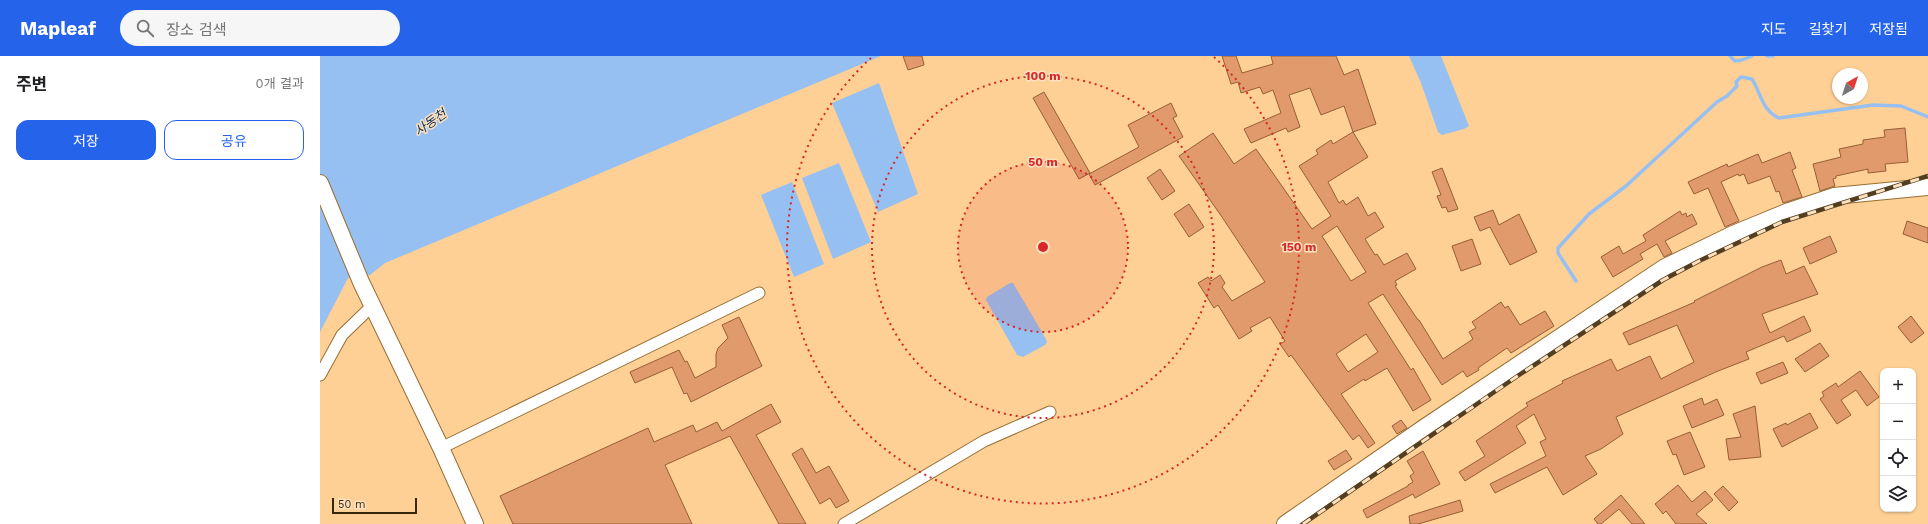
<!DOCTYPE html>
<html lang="ko">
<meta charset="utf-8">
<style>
:root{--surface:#fff;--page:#f6f6f6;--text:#202124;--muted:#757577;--line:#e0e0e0;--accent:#2563eb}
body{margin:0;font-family:"Work Sans","Noto Sans KR",sans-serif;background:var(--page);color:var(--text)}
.controls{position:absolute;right:12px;bottom:12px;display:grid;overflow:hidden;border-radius:8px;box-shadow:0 1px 3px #0004}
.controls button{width:36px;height:36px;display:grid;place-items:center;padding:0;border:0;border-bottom:1px solid var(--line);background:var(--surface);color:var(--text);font:20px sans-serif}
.compass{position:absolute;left:1512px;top:12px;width:36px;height:36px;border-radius:50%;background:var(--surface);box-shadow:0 1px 3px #0004;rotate:39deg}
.scale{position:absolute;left:12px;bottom:10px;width:85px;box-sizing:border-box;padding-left:4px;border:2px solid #37260e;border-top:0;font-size:11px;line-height:14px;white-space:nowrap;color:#37260e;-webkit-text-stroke:3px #fde1be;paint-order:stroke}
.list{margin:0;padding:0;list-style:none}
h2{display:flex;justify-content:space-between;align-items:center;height:52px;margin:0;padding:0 16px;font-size:17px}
h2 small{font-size:13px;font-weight:400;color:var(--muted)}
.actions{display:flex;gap:8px;padding:12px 16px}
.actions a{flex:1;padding:9px 0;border:1px solid var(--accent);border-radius:12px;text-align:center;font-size:14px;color:var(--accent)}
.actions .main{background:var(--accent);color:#fff}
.icon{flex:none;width:22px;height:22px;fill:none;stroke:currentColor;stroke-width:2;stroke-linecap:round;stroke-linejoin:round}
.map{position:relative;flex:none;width:1608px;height:468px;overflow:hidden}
header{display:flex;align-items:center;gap:24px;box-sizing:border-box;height:56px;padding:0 20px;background:var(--accent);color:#fff}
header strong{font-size:19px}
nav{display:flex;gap:22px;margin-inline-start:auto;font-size:14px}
.search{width:280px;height:36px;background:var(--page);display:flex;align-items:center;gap:10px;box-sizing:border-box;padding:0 14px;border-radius:22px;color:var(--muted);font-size:15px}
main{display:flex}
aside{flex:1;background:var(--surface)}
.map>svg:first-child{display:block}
.water{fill:#96c0f2}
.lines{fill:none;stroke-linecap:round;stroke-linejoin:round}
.stream{stroke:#96c0f2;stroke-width:3.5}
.building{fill:#e19a6b;stroke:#975e37;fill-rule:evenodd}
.street-casing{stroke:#976e33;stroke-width:13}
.secondary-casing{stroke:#976e33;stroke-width:18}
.street{stroke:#fff;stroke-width:11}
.secondary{stroke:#fff;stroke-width:16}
.rail-casing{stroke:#533e21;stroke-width:4.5}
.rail{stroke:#fde1be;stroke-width:3;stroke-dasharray:9;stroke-linecap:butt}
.ring{fill:none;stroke:#d62828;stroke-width:2;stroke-dasharray:2 4}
.labels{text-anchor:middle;stroke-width:3;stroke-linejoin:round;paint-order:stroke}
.water-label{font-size:13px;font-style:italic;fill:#0e3159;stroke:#fde1be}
.centre{fill:#d62828;stroke:#fde1be;stroke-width:2}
.ring-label{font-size:12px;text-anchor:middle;font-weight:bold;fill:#d62828;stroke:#fde1be;stroke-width:3;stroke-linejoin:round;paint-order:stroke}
</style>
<header>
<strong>Mapleaf</strong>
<div class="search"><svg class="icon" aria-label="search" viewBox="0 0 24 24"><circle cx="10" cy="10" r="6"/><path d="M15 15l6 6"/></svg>장소 검색</div>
<nav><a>지도</a><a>길찾기</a><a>저장됨</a></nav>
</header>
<main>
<aside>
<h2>주변<small>0개 결과</small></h2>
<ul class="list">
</ul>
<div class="actions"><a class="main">저장</a><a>공유</a></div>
</aside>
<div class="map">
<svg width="1608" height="468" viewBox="0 0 1608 468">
<rect width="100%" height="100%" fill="#fed095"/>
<g class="water">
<path d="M0,0H561L65,207L50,219L28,222L0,276Z"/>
<path d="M1089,0H1121L1149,70L1144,73L1122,79L1118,76L1101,27Z"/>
<path d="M559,27L598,138L558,156L512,47Z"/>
<path d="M519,107L551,186L513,203L482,122Z"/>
<path d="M472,126L504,208L474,221L441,139Z"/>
<path d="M690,227H693L726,283L727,286L725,289L703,301L697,299L666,244L667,241Z"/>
</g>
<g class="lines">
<g class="stream">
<path d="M1410,0L1415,5L1422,4L1432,0"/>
<path d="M1447,0H1453"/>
<path d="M1256,225L1238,197V192L1269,158L1306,130L1397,46L1407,40L1417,30L1416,26L1421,21L1432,23C1441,37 1442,55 1459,62L1553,49L1581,50L1608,61"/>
</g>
</g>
<g class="building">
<path d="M583,0H602L604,9L588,14Z"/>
<path d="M902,0H916L922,17L953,8L951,0H1016L1024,19L1038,13L1056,68L1033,76L1024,50L1001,59L990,32L969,39L980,71L968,76L966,72L931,87L924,73L961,57L953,34L943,38L940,31L921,37L918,26L911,28Z"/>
<path d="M724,36L770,117L759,123L713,42Z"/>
<path d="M851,47L857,60L853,62L863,81L775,129L769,118L819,91L808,69Z"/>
<path d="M1585,72L1588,106L1565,108L1566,115L1548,117V113L1516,120V122L1513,123L1515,130L1500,135L1493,108L1521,101L1519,93L1543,88V84L1565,81L1564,74Z"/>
<path d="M1033,76L1048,101L1008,126L1019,147L1023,144L1026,149L1038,141L1048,160L1055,156L1064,171L1045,183L1055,199L1057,198L1064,209L1087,197L1096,213L1075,225L1077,229L1075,230L1098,264H1099L1123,303L1153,283L1149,276L1156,272L1152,266L1181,246L1185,252L1188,250L1200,269L1225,255L1234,270L1191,297L1187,292L1158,312L1159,314L1147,321L1143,315L1122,329L1063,238L1048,247L1091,314L1093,312L1111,344L1093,355L1067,312L1045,325L1044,323L1021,338L1055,387L1048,392L1039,379L1033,384L971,299L969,301L960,288L965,285L950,261L930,272L932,275L919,283L898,249L894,252L878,227L888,221L891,225L900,219L905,227L902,231L912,245L945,226L902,161L859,100L893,77L914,108L936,93L992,173L1011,160L979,110L998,98L996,94L1011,84L1013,88ZM1017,170L1046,216L1031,225L1002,180ZM1046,278L1058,296L1028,316L1016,298Z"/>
<path d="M1470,96L1476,112L1472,114L1482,141L1463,147L1459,135L1456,136L1450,120L1428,128L1424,118L1419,120L1418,118L1401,126L1419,165L1405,171L1388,132L1374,138L1368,126L1407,108L1408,111L1438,98L1442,107Z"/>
<path d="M1122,112L1138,153L1128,156L1126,151L1122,152L1117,140L1121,139L1112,116Z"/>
<path d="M840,113L855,135L842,144L827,122Z"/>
<path d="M869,148L884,171L869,181L854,158Z"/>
<path d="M1173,154L1179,169L1199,158L1217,196L1190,209L1170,171L1160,175L1154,161Z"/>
<path d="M1360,155L1362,159L1366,157L1367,161L1372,158L1377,168L1345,185L1352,197L1344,201L1337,188L1320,198L1323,203L1293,221L1281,201L1299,190L1303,198L1326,185L1323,179Z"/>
<path d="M1587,165L1608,172V187L1583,178Z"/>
<path d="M1510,180L1517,196L1490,208L1483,192Z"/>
<path d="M1152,183L1161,208L1141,215L1132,190Z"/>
<path d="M1461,204L1466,218L1484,210L1498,238L1442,258L1450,277L1484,260L1491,275L1467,286L1464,280L1426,296L1429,303L1398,315L1296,361L1303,378L1281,393L1265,400L1277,418L1243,439L1227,411L1175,437L1170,428L1226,400L1220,386L1226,383L1214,358L1196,370L1206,387L1145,425L1139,416L1165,400L1156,385L1208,350L1206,347L1243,327L1242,325L1291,303L1297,315L1330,300L1341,323L1374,306L1357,269L1309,289L1303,277L1375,246L1374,245L1442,211Z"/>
<path d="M1591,260L1604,277L1591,287L1578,271Z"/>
<path d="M419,261L442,310L371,346L367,337L364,338L352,311L315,327L310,316L359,294L365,306L367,305L375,322L396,311V298L398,292L408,282L402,269Z"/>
<path d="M1500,287L1509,300L1485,316L1475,303Z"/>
<path d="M1463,306L1468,317L1441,328L1436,317Z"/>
<path d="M1540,315L1559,341L1547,350L1536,334L1521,344L1531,359L1517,368L1500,343L1504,340L1502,336L1516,327L1518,331Z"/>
<path d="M1382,342L1384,349L1397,343L1404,359L1372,372L1363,350Z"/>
<path d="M451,348L461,366L436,379L486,468H459L410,380L345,409L372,468H193L180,440L328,372L334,386L373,369L376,376L397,366L402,375Z"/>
<path d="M1435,350L1441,401L1409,404L1406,383L1421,381L1413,358Z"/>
<path d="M1490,357L1498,372L1462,391L1453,373L1466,367L1467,369Z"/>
<path d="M1081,364L1087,372L1077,378L1072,370Z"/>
<path d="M1370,376L1385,411L1364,419L1356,398L1353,399L1347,385Z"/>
<path d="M482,392L496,417L509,410L529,445L516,452L510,442L500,448L472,398Z"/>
<path d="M1026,394L1032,403L1014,414L1008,405Z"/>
<path d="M1103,395L1120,428L1095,442L1093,438L1047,462L1043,454L1088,430V429L1093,426L1090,420L1094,417L1087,405Z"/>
<path d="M1358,429L1372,446L1385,435L1393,444L1376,458L1387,468H1356L1346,455L1343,458L1335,448Z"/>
<path d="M1403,430L1418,446L1409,455L1394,438Z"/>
<path d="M1301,439L1325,468H1312L1299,453L1281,468H1278L1274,463Z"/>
<path d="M1140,444L1143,455L1098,468H1090L1089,460Z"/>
</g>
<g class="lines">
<defs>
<g id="street">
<path d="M0,319L22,279L53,249"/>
<path d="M121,392L439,237"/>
<path d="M524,468L664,385L730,356"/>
</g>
<g id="secondary">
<path d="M0,127L41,226L121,392L155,468"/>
<path d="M965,468L1105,371L1345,211L1413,178L1469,155L1514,140L1608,131"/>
</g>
</defs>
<use href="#street" class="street-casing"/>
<use href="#secondary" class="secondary-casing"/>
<use href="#street" class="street"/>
<use href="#secondary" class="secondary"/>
<defs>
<path id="rail" d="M983,468L1196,321L1343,224L1379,205L1462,166L1608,120"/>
</defs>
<use href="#rail" class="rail-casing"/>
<use href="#rail" class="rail"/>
</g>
<circle cx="723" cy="191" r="85" fill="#d62828" fill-opacity=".12"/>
<g class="ring">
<circle cx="723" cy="191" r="85"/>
<circle cx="723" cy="191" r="171"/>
<path d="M894 1A256 256 0 1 1 552 1"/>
</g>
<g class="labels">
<g class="water-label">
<text transform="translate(110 66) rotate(-35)" y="5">사동천</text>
</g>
</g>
<circle cx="723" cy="191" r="6" class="centre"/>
<g class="ring-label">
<text x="723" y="24">100 m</text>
<text x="723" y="110">50 m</text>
<text x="979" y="195">150 m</text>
</g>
</svg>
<div class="controls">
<button>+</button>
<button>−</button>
<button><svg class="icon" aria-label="locate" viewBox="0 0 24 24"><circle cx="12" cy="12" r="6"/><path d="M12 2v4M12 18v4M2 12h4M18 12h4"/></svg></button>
<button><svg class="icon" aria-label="layers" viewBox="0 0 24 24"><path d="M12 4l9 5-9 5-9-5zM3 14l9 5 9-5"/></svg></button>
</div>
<svg class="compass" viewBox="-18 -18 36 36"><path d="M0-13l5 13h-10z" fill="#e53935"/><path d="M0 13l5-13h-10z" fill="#757577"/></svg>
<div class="scale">50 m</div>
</div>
</main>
